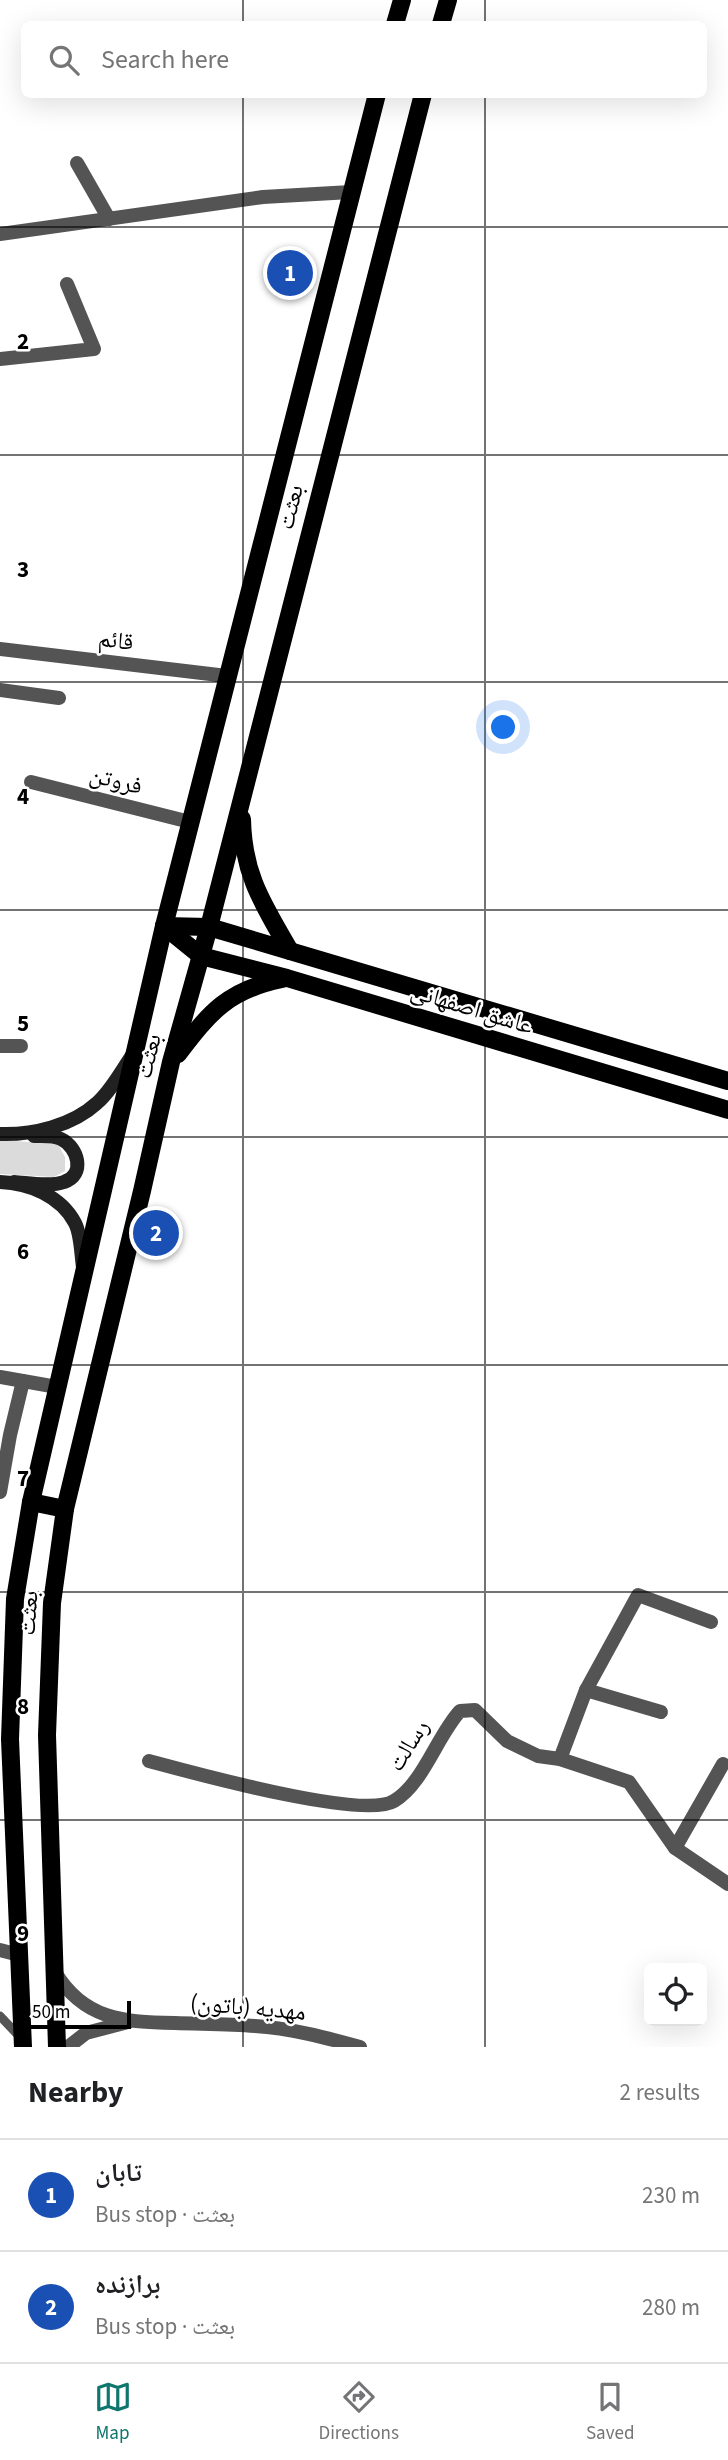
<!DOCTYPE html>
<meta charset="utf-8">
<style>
:root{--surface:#fff;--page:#f2f2f2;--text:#202124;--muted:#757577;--line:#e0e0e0;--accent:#0f766e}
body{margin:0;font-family:"Source Sans 3","Noto Naskh Arabic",sans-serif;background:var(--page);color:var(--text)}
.controls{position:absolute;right:21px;bottom:21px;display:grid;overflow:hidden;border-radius:10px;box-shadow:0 7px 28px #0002}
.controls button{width:63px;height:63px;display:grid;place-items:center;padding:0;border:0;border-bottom:2px solid var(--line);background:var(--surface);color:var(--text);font:35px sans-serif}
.scale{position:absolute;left:21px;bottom:18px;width:110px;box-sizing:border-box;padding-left:7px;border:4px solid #000;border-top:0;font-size:19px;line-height:24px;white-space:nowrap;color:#000;-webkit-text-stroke:5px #fff;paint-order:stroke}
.you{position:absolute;left:504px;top:728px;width:24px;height:24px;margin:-18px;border:5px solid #fff;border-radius:50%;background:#1a73e8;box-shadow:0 0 0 10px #1a73e833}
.badge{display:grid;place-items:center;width:46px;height:46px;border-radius:50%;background:var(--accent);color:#fff;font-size:23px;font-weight:700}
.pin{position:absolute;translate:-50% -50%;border:4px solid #fff;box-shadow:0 2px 7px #0006}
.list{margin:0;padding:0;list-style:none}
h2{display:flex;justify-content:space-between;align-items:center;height:91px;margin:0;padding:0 28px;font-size:30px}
h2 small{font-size:23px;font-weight:400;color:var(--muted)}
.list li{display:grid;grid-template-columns:46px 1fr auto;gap:21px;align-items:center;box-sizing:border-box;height:112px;padding:0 28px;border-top:2px solid var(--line)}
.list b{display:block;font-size:26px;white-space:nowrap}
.list p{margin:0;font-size:23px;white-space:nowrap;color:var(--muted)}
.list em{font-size:23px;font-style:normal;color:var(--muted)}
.icon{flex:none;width:38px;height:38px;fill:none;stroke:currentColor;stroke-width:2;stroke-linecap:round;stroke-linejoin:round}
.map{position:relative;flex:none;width:728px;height:2047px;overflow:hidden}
.search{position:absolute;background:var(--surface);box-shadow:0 7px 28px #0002;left:21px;right:21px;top:21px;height:77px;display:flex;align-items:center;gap:18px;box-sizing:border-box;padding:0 24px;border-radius:10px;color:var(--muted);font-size:26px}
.sheet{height:315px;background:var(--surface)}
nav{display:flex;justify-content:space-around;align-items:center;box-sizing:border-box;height:98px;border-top:2px solid var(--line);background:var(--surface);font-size:19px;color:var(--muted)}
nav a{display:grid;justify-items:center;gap:4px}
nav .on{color:var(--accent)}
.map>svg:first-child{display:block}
.grass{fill:#dbdbdb}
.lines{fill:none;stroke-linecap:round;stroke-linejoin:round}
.service{stroke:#545454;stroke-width:9}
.minor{stroke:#545454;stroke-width:14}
.tertiary{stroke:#545454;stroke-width:14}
.secondary{stroke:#212121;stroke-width:14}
.primary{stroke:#000;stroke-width:18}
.grid{fill:none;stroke:#000;stroke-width:2;stroke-opacity:0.55}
.labels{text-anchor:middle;stroke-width:5;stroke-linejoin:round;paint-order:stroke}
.street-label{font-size:24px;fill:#000;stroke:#fff}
.grid-label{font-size:23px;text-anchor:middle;font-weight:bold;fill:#000;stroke:#fff;stroke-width:5;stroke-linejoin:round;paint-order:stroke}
</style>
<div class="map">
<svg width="728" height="2047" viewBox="0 0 728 2047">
<rect width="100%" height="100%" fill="#fff"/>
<path class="grass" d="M0,1140L58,1144L65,1157V1171L54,1177L0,1174Z"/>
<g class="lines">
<path class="service" d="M0,2016L20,2037"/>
<g class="minor">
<path d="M77,163L109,219"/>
<path d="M0,359L94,349L67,284"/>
<path d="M0,649L227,676"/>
<path d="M0,690L59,698"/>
<path d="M31,782L190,822"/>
<path d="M0,1046H21"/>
<path d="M0,1377L57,1387"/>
<path d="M0,1492L10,1435L23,1381"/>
<path d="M586,1690L638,1595L711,1622"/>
<path d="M560,1759L586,1690L661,1712"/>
<path d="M149,1761C190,1772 363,1820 394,1801C423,1784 437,1736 460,1711L475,1710L507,1741L538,1756L560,1759L629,1782L675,1848L728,1884"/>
<path d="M675,1848L723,1764"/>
<path d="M0,1950L19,1955"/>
</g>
<g class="tertiary">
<path d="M0,234L263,197L351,192"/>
<path d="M55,1972C84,2020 124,2022 175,2023C202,2024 229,2024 255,2026C290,2028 327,2038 360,2047"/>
<path d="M68,2047L86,2033L128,2022"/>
</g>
<g class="secondary">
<path d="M0,1134C33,1135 72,1126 97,1103C111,1091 122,1070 133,1054"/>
<path d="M0,1182C29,1183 61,1196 75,1223C81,1234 81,1254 83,1267"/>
<path d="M14,1182C29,1183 50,1187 64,1182C86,1175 78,1147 61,1139C54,1135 42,1136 34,1136"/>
</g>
<g class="primary">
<path d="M395,24L402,0"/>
<path d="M441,24L448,0"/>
<path d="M242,819C243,875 263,904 290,951"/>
<path d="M164,926L201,956L287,978L728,1110"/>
<path d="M164,926L209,927L728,1081"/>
<path d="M178,1054C210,1012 228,990 282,979"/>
<path d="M31,1502L65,1509"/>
<path d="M23,2047L10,1739L15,1599L31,1502L164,926L377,94"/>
<path d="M57,2047L47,1735L52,1603L65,1509L142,1191L171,1062L209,927L423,94"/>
</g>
</g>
<path class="grid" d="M243,0V24M485,0V24M243,94V2047M485,94V2047M0,227H728M0,455H728M0,682H728M0,910H728M0,1137H728M0,1365H728M0,1592H728M0,1820H728"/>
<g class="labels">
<g class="street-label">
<text transform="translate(290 507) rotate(-76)" y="8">بعثت</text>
<text transform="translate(116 640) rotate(7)" y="8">قائم</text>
<text transform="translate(116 780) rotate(14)" y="8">فروتن</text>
<text transform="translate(472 1008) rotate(17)" y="8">عاشق اصفهانی</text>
<text transform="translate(148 1056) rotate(-76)" y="8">بعثت</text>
<text transform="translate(28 1613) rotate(-86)" y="8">بعثت</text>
<text transform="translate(408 1745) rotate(-58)" y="8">رسالت</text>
<text transform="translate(248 2007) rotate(5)" y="8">مهدیه (باتون)</text>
</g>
</g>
<g class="grid-label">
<text x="23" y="349">2</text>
<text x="23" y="577">3</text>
<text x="23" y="804">4</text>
<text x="23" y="1031">5</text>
<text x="23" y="1259">6</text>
<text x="23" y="1486">7</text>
<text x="23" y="1714">8</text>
<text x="23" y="1941">9</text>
</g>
</svg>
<div class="controls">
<button><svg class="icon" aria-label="locate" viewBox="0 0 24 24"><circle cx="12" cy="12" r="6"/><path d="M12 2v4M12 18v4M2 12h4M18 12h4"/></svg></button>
</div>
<div class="scale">50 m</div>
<div class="you"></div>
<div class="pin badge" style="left:290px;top:273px;background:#1a4fb4">1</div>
<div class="pin badge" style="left:156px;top:1233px;background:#1a4fb4">2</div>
<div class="search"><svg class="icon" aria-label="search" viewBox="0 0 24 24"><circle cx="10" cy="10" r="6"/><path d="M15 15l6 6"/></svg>Search here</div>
</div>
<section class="sheet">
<h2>Nearby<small>2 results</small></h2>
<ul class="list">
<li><span class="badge" style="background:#1a4fb4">1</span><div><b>تابان</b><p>Bus stop · بعثت</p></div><em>230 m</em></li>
<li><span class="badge" style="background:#1a4fb4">2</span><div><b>برازنده</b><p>Bus stop · بعثت</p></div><em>280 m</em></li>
</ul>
</section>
<nav>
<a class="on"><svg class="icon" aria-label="map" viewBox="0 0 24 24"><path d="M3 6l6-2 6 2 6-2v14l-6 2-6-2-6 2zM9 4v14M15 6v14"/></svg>Map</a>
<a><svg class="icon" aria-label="directions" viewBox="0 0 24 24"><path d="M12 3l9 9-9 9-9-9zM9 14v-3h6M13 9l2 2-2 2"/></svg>Directions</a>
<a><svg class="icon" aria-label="saved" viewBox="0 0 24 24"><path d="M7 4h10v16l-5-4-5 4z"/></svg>Saved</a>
</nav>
